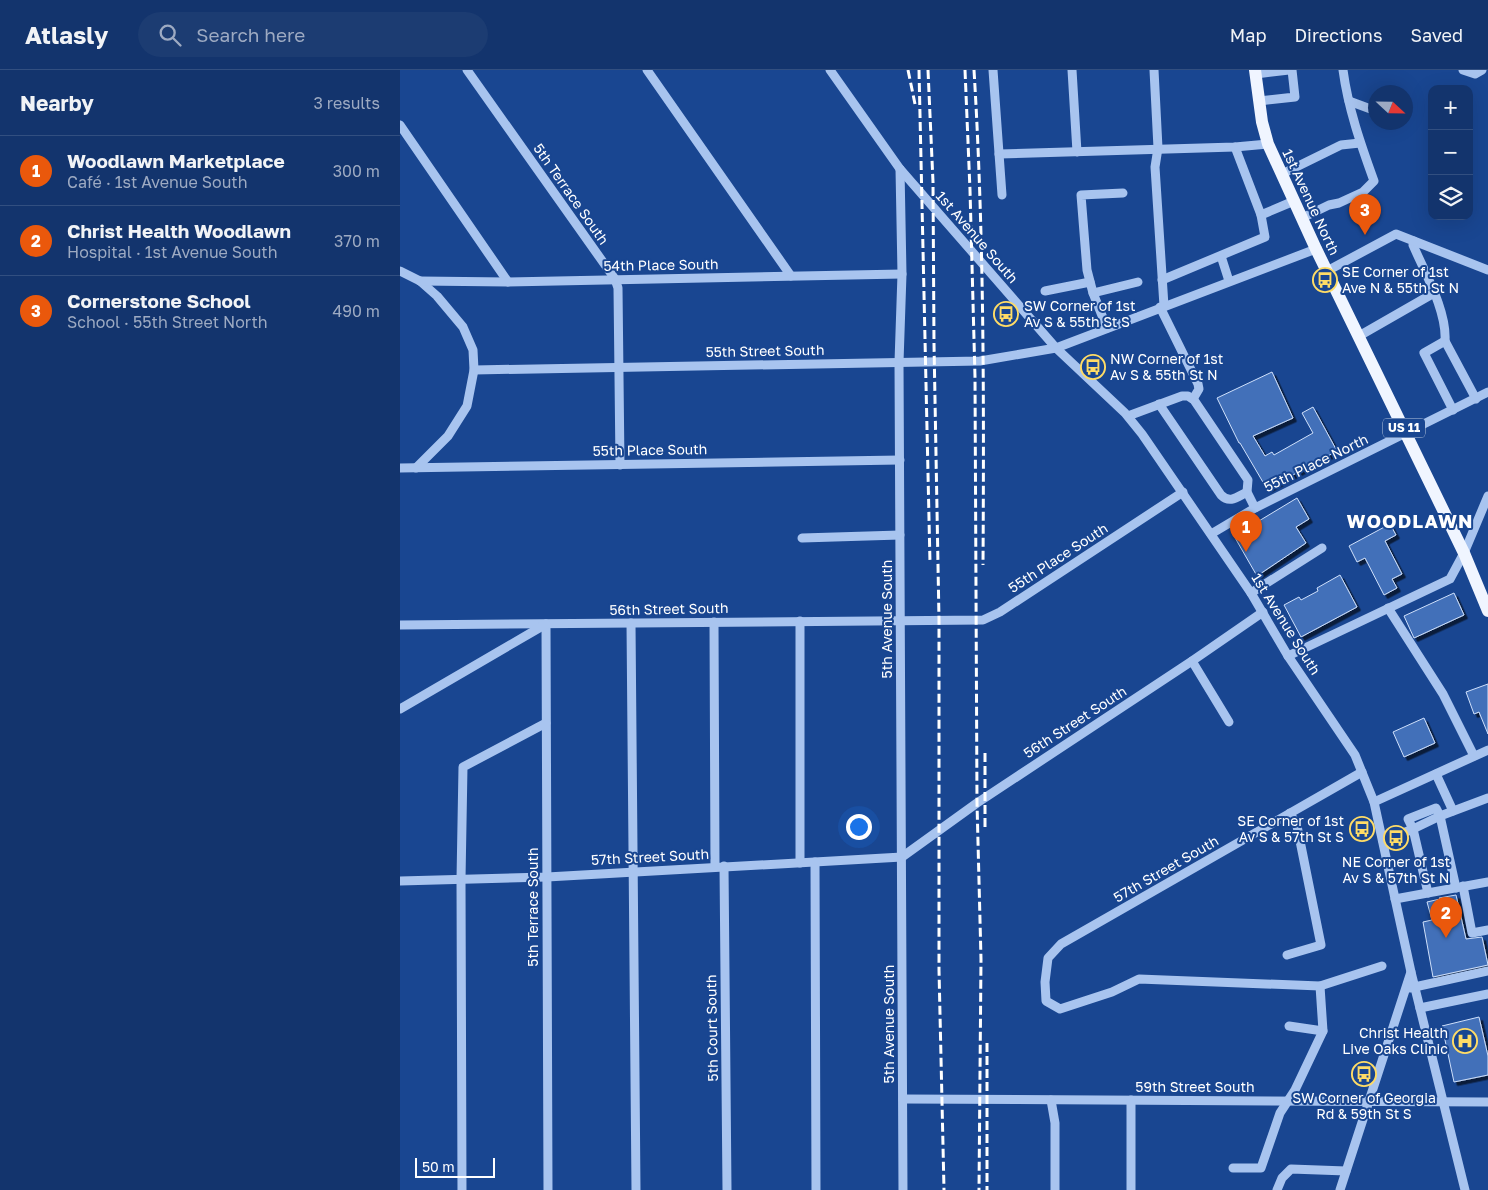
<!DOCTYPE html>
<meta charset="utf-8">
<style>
:root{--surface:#13346d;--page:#1c3c72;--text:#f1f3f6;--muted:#9daac2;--line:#324f80;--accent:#ea580c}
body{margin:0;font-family:"Golos Text",sans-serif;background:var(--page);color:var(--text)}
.controls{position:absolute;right:15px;top:15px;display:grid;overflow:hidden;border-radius:10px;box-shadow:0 5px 20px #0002}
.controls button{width:45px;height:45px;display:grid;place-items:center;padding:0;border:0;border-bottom:1px solid var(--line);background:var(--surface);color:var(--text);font:25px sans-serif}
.compass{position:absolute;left:968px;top:15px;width:45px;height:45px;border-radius:50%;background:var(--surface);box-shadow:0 5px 20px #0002;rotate:112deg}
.scale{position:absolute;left:15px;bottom:12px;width:80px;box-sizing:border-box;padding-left:5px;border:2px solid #fff;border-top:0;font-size:14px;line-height:18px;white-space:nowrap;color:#fff;-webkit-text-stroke:4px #194691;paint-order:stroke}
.you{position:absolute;left:458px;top:756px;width:18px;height:18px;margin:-12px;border:4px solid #fff;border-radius:50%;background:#1a73e8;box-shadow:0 0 0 8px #1a73e833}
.badge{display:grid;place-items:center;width:32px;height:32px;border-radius:50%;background:var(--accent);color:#fff;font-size:16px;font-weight:700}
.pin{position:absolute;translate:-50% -41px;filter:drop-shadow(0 1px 2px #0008)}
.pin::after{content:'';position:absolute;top:26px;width:18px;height:15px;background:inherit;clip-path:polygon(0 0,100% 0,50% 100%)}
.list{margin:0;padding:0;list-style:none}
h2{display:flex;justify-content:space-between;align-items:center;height:65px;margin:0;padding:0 20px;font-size:21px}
h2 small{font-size:16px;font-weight:400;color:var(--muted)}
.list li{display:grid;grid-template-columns:32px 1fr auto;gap:15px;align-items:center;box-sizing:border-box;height:70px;padding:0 20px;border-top:1px solid var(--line)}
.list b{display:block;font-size:19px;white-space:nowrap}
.list p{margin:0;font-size:16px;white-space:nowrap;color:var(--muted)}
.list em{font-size:16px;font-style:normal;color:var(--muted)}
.icon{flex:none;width:28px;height:28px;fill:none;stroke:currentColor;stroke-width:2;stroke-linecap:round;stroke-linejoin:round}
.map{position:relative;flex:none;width:1088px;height:1120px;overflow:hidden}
header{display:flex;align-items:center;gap:30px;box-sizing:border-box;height:70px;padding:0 25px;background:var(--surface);border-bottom:1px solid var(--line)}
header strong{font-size:24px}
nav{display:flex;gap:28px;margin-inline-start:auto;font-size:18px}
.search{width:350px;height:45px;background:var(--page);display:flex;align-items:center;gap:12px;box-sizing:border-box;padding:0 18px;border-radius:28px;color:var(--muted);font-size:19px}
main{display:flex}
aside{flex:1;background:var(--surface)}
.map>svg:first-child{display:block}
.building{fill:#4270b9;stroke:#cfe0fb;filter:url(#shadow)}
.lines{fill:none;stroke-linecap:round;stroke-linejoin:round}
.minor{stroke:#a8c4ef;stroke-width:9}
.major{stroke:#f0f5ff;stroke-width:12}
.rail{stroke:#fff;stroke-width:3;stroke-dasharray:9 4;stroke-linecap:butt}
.labels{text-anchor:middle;stroke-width:4;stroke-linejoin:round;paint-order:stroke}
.shield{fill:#194691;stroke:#bac8de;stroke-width:1}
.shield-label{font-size:12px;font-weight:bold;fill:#fff}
.street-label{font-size:14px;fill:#fff;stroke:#194691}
.poi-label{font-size:14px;fill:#fff;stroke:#194691;text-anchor:start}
.district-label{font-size:19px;font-weight:bold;letter-spacing:1px;fill:#fff;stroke:#194691}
</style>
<header>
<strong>Atlasly</strong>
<div class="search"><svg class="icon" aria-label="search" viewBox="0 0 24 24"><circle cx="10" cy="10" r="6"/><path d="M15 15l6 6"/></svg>Search here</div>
<nav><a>Map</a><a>Directions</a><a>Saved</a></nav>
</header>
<main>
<aside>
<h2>Nearby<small>3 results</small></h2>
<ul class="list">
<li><span class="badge">1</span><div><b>Woodlawn Marketplace</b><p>Café · 1st Avenue South</p></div><em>300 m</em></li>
<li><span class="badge">2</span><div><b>Christ Health Woodlawn</b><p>Hospital · 1st Avenue South</p></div><em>370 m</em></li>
<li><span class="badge">3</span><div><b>Cornerstone School</b><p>School · 55th Street North</p></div><em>490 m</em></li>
</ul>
</aside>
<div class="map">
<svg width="1088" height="1120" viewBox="0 0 1088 1120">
<defs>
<filter id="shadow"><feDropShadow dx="3.5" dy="3.5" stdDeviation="0" flood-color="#0009"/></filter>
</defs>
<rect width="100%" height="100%" fill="#194691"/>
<g class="building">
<path d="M872,302L893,348L853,366L865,386L872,382L874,385L913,363L902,343L913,337L937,381L867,419L840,373H839L817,328Z"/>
<path d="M897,428L909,449L896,457L906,473L857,506L834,466Z"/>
<path d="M990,454L996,465L985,471L1002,504L992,509L997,518L984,525L965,488L957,492L949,476Z"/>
<path d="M940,505L957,537L901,567L884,535L899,527L901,530L918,521L917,518Z"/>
<path d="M1054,523L1064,545L1014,568L1004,546Z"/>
<path d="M1088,614V664L1079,642L1074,644L1066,622Z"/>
<path d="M1024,648L1035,673L1004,687L993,662Z"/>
<path d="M1056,825L1066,869L1082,867L1088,895L1033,907L1023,852L1032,850L1027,832L1040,829L1039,828Z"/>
<path d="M1079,947L1088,986V1005L1054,1012L1042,956Z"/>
</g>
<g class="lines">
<g class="minor">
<path d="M67,0L215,209L218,218L220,395"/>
<path d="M247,0L391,206"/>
<path d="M430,0L500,99L656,278L725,343L742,364L851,523L888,586L955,685L974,732L1011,902L1065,1120"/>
<path d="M593,0L602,125"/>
<path d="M672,0L677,82"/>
<path d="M754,0L758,78L755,97L764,236"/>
<path d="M1063,0L1075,4L1082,0"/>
<path d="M856,4L889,0"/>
<path d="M859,31L895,27L892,0"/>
<path d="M949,31L976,41"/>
<path d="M0,55L108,212"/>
<path d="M835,77L861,145L894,131"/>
<path d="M599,84L835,77L868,74"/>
<path d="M500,99L502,204L499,292L503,1120"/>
<path d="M882,104L941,75L960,73"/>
<path d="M902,148L929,135L939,133L963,122L974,111C961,75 948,38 943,0"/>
<path d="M1014,171L1013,175C1025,203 1047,241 1045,271"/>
<path d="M821,186L829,211"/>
<path d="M0,201L20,211L37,226L63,257L73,280L74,300L67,336L48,366L16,398"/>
<path d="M927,201L996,164L1088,200"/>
<path d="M762,210L865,167L861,145"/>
<path d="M20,211L108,212L502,204"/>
<path d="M645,221L690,212"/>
<path d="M693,223L738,212"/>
<path d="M760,237L798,314L799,319L793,329"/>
<path d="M707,258L693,223L687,200L681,125L723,123"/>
<path d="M959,266L1034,223"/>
<path d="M74,300L580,291L656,278L916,179"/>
<path d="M759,334L821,425C830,434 837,427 847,422"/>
<path d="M1053,340L1024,283L1045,271L1076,329"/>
<path d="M728,346L782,326H788L794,330L848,410L847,422L855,438"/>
<path d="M0,398L500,390"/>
<path d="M811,464L855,438L1088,322"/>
<path d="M402,468L500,465"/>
<path d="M851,523L922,478"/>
<path d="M988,538L1043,624L1074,686"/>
<path d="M400,551V793"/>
<path d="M314,552L315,797"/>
<path d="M231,553L236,1120"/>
<path d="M146,554L148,1120"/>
<path d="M0,555L583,550L600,542L783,422"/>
<path d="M888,586L1050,509L1064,483L1088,426"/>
<path d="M792,591L829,652"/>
<path d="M0,639L146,554"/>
<path d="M962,702L661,874L648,888L645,912L646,931L660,939L712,922L739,909L920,916L982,896"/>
<path d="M1036,704L1053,741"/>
<path d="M974,732L1088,680"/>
<path d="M983,771L1013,759L1040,746L1088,728"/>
<path d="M415,792L416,1120"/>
<path d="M324,796L327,1120"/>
<path d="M0,811L147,807L502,787L577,733L792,591L863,542"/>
<path d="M1063,816L1072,863L1088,860"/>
<path d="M1028,823L1013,759L1008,749L1036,738L1040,746L1056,818"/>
<path d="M995,829L1088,812"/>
<path d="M887,885L921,875L897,756L890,743"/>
<path d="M1010,918L1088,901"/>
<path d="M1020,938L1088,924"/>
<path d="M889,956L923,961"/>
<path d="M503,1029L1088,1032"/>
<path d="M651,1030L655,1053V1120"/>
<path d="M731,1030V1120"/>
<path d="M833,1098H861L880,1043L895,1020L923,961L920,916"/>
<path d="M62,1120L61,809L63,697L146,653"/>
<path d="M877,1120L882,1108L891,1099L946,1101"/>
<path d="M940,1120L1011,902"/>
</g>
<path class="major" d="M855,0L862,52L868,74L916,179L1064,483L1088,541"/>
<g class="rail">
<path d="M508,0L515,34"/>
<path d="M519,0L530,493"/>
<path d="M528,0L533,112L534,274L539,550V900L544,1120"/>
<path d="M565,0L570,120L575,307L577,733L581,889L579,1120"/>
<path d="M574,0C584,165 584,330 583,495"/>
<path d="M585,683V758"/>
<path d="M587,973V1120"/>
</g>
</g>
<defs>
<symbol id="bus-ring" viewBox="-11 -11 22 22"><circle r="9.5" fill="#194691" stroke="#ffdc66" stroke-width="1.5"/><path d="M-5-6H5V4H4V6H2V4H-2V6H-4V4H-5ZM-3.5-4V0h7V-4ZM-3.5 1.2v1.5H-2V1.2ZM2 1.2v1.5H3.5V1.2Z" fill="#ffdc66"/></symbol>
<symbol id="hospital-ring" viewBox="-11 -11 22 22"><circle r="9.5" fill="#194691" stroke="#ffdc66" stroke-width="1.5"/><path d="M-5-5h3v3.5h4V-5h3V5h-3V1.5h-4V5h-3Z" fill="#ffdc66"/></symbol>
</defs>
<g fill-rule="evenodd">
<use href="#bus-ring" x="911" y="196" width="28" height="28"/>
<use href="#bus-ring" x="592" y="230" width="28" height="28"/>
<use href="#bus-ring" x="679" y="283" width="28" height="28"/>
<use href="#bus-ring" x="948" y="745" width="28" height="28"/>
<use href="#bus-ring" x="982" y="754" width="28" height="28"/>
<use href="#hospital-ring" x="1051" y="957" width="28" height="28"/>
<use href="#bus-ring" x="950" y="990" width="28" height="28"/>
</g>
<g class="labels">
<rect class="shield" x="983" y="348.5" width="42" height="19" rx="4"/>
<g class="shield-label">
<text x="1004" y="362">US 11</text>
</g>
<g class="street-label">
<text transform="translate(171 124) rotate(55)" y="5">5th Terrace South</text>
<text transform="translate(911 132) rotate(65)" y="5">1st Avenue North</text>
<text transform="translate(577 167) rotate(49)" y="5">1st Avenue South</text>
<text transform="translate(261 195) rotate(-1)" y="5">54th Place South</text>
<text transform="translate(365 281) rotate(-1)" y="5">55th Street South</text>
<text transform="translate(250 380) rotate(-1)" y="5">55th Place South</text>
<text transform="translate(916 393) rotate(-26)" y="5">55th Place North</text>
<text transform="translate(658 488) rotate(-33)" y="5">55th Place South</text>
<text transform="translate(269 539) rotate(-1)" y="5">56th Street South</text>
<text transform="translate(487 549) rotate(-90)" y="5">5th Avenue South</text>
<text transform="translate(886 554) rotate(58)" y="5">1st Avenue South</text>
<text transform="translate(675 652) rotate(-33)" y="5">56th Street South</text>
<text transform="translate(250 787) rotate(-3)" y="5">57th Street South</text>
<text transform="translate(766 799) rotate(-30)" y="5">57th Street South</text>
<text transform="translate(133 837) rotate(-90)" y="5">5th Terrace South</text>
<text transform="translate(489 954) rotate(-90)" y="5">5th Avenue South</text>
<text transform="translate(312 958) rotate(-91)" y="5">5th Court South</text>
<text x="795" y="1022">59th Street South</text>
</g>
<g class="poi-label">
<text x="942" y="207">SE Corner of 1st<tspan x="942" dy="16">Ave N &amp; 55th St N</tspan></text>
<text x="624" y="241">SW Corner of 1st<tspan x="624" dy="16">Av S &amp; 55th St S</tspan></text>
<text x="710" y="294">NW Corner of 1st<tspan x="710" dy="16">Av S &amp; 55th St N</tspan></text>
<text x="944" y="756" text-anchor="end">SE Corner of 1st<tspan x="944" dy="16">Av S &amp; 57th St S</tspan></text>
<text x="996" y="797" text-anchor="middle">NE Corner of 1st<tspan x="996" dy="16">Av S &amp; 57th St N</tspan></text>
<text x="1048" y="968" text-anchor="end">Christ Health<tspan x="1048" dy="16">Live Oaks Clinic</tspan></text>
<text x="964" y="1033" text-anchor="middle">SW Corner of Georgia<tspan x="964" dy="16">Rd &amp; 59th St S</tspan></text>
</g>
<g class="district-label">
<text x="1010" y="458">WOODLAWN</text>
</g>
</g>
</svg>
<div class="controls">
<button>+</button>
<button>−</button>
<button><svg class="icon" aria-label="layers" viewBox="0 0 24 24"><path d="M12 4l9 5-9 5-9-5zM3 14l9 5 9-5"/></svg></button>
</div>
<svg class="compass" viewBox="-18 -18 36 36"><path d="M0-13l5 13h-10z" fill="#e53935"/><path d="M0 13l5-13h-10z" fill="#9daac2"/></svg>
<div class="scale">50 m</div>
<div class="you"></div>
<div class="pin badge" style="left:846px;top:482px">1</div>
<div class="pin badge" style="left:1046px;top:868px">2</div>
<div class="pin badge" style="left:965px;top:165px">3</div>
</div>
</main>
